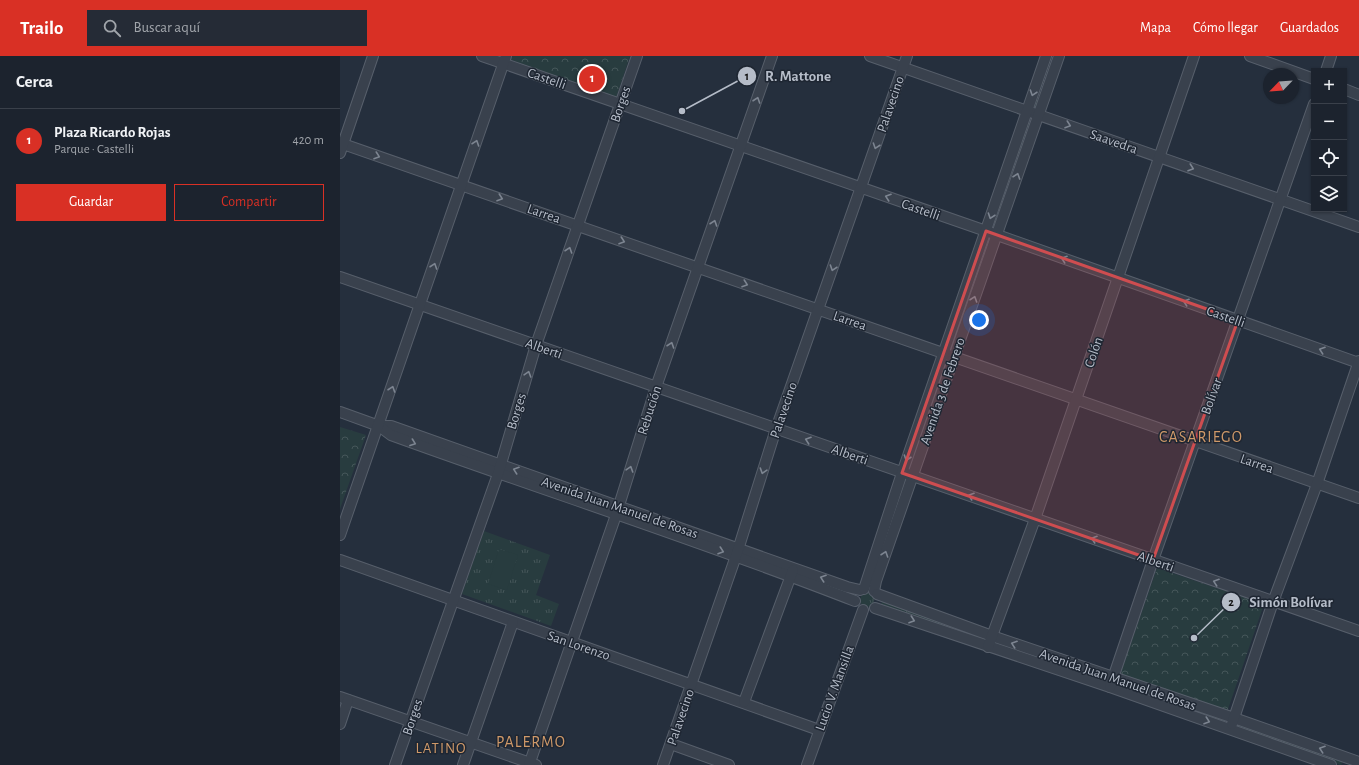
<!DOCTYPE html>
<html lang="es">
<meta charset="utf-8">
<style>
:root{--surface:#1c232e;--page:#252b36;--text:#f1f3f6;--muted:#a0a4aa;--line:#3a404a;--accent:#d93025}
body{margin:0;font-family:"Alegreya Sans",sans-serif;background:var(--page);color:var(--text)}
.controls{position:absolute;right:12px;top:12px;display:grid;overflow:hidden;border-radius:0px;box-shadow:0 1px 3px #0004}
.controls button{width:36px;height:36px;display:grid;place-items:center;padding:0;border:0;border-bottom:1px solid var(--line);background:var(--surface);color:var(--text);font:20px sans-serif}
.compass{position:absolute;left:923px;top:12px;width:36px;height:36px;border-radius:50%;background:var(--surface);box-shadow:0 1px 3px #0004;rotate:245deg}
.you{position:absolute;left:639px;top:264px;width:14px;height:14px;margin:-10px;border:3px solid #fff;border-radius:50%;background:#1a73e8;box-shadow:0 0 0 6px #1a73e833}
.badge{display:grid;place-items:center;width:26px;height:26px;border-radius:50%;background:var(--accent);color:#fff;font-size:13px;font-weight:700}
.pin{position:absolute;translate:-50% -50%;border:2px solid #fff;box-shadow:0 1px 4px #0006}
.list{margin:0;padding:0;list-style:none}
h2{display:flex;justify-content:space-between;align-items:center;height:52px;margin:0;padding:0 16px;font-size:17px}
h2 small{font-size:13px;font-weight:400;color:var(--muted)}
.list li{display:grid;grid-template-columns:26px 1fr auto;gap:12px;align-items:center;box-sizing:border-box;height:64px;padding:0 16px;border-top:1px solid var(--line)}
.list b{display:block;font-size:15px;white-space:nowrap}
.list p{margin:0;font-size:13px;white-space:nowrap;color:var(--muted)}
.list em{font-size:13px;font-style:normal;color:var(--muted)}
.actions{display:flex;gap:8px;padding:12px 16px}
.actions a{flex:1;padding:9px 0;border:1px solid var(--accent);border-radius:0px;text-align:center;font-size:14px;color:var(--accent)}
.actions .main{background:var(--accent);color:#fff}
.icon{flex:none;width:22px;height:22px;fill:none;stroke:currentColor;stroke-width:2;stroke-linecap:round;stroke-linejoin:round}
.map{position:relative;flex:none;width:1019px;height:709px;overflow:hidden}
header{display:flex;align-items:center;gap:24px;box-sizing:border-box;height:56px;padding:0 20px;background:var(--accent);color:#fff}
header strong{font-size:19px}
nav{display:flex;gap:22px;margin-inline-start:auto;font-size:14px}
.search{width:280px;height:36px;background:var(--page);display:flex;align-items:center;gap:10px;box-sizing:border-box;padding:0 14px;border-radius:0px;color:var(--muted);font-size:15px}
main{display:flex}
aside{flex:1;background:var(--surface)}
.map>svg:first-child{display:block}
.grass{fill:url(#grass-tufts)}
.park{fill:url(#park-crowns)}
.garden{fill:#283c3f}
.lines{fill:none;stroke-linecap:round;stroke-linejoin:round}
.minor-casing{stroke:#575f6b;stroke-width:12}
.minor{stroke:#39414d;stroke-width:10}
.oneway{stroke:#7d8591}
.marked{fill:#ce4d50;fill-opacity:0.2;stroke:#ce4d50;stroke-width:3;stroke-linejoin:round}
.labels{text-anchor:middle;stroke-width:3;stroke-linejoin:round;paint-order:stroke}
.street-label{font-size:14px;fill:#b5bcc8;stroke:#1e2632}
.neighbourhood-label{font-size:15px;letter-spacing:1px;fill:#cf9969;stroke:#1e2632}
.quarter-label{font-size:16px;letter-spacing:1px;fill:#cf9969;stroke:#1e2632}
.leader{fill:none;stroke:#b5bcc8;stroke-width:1.5}
.callout-dot{fill:#b5bcc8;stroke:#1e2632;stroke-width:1.5}
.mark-label{font-size:12px;text-anchor:middle;font-weight:bold;fill:#111}
.callout-label{font-size:15px;text-anchor:middle;font-weight:bold;fill:#b5bcc8;stroke:#1e2632;stroke-width:3;stroke-linejoin:round;paint-order:stroke}
</style>
<header>
<strong>Trailo</strong>
<div class="search"><svg class="icon" aria-label="search" viewBox="0 0 24 24"><circle cx="10" cy="10" r="6"/><path d="M15 15l6 6"/></svg>Buscar aquí</div>
<nav><a>Mapa</a><a>Cómo llegar</a><a>Guardados</a></nav>
</header>
<main>
<aside>
<h2>Cerca<small></small></h2>
<ul class="list">
<li><span class="badge">1</span><div><b>Plaza Ricardo Rojas</b><p>Parque · Castelli</p></div><em>420 m</em></li>
</ul>
<div class="actions"><a class="main">Guardar</a><a>Compartir</a></div>
</aside>
<div class="map">
<svg width="1019" height="709" viewBox="0 0 1019 709">
<defs>
<pattern id="grass-tufts" width="24" height="20" patternUnits="userSpaceOnUse"><rect width="24" height="20" fill="#283c3f"/><path d="M3 7l-1-3M5 7V3M7 7l1-3M15 17l-1-3M17 17v-4M19 17l1-3" fill="none" stroke="#455659"/></pattern>
<pattern id="park-crowns" width="20" height="18" patternUnits="userSpaceOnUse"><rect width="20" height="18" fill="#283c3f"/><path d="M2 6a3 3 0 1 1 6 0M12 15a3 3 0 1 1 6 0" fill="none" stroke="#455659"/></pattern>
</defs>
<rect width="100%" height="100%" fill="#252f3d"/>
<g class="grass">
<path d="M711,0H712L697,43L699,47L695,55L690,48Z"/>
<path d="M688,64L690,65L654,167H653Z"/>
<path d="M647,183H649L614,288H612Z"/>
<path d="M606,305L607,306L573,407L572,406Z"/>
<path d="M144,475L210,499L196,539L219,548L211,570L122,538Z"/>
<circle cx="527" cy="544" r="7"/>
<path d="M543,544L645,580L644,584L541,548Z"/>
<path d="M782,628L884,664L883,668L780,632Z"/>
<path d="M900,668L1003,705L1001,709L899,673Z"/>
</g>
<g class="park">
<path d="M170,0H290L276,42L169,3Z"/>
<path d="M0,371L26,379L0,453Z"/>
<path d="M817,512L924,548L887,656L780,619Z"/>
</g>
<path class="garden" d="M159,493L178,499L167,534L148,528Z"/>
<g class="lines">
<defs>
<g id="minor">
<path d="M142,0L646,175L1019,307"/>
<path d="M530,0L1019,171"/>
<path d="M910,0L974,23"/>
<path d="M986,15L991,0"/>
<path d="M1004,33L1019,39"/>
<path d="M0,87L1019,442"/>
<path d="M0,97L33,0"/>
<path d="M0,221L1019,575"/>
<path d="M0,356L39,370H51L507,531L520,534"/>
<path d="M39,370L51,379C205,435 362,485 515,545"/>
<path d="M0,479L166,0"/>
<path d="M0,504L479,674"/>
<path d="M524,533L562,417L706,0"/>
<path d="M534,535L536,525L719,0"/>
<path d="M537,538L652,580L894,662L1019,706"/>
<path d="M535,552L770,631L991,709"/>
<path d="M648,591L695,463L854,0"/>
<path d="M770,631L813,504L974,48"/>
<path d="M0,641L196,709"/>
<path d="M404,646L453,514"/>
<path d="M0,668L8,644"/>
<path d="M892,668L933,546L977,428L1019,305"/>
<path d="M331,688L389,709"/>
<path d="M55,709L158,418L196,289L297,0"/>
<path d="M123,709L173,566"/>
<path d="M189,709L276,459L316,331L432,0"/>
<path d="M323,709L396,500L436,373L567,0"/>
<path d="M467,709L523,554"/>
</g>
</defs>
<use href="#minor" class="minor-casing"/>
<use href="#minor" class="minor"/>
</g>
<defs><path id="oneway-chevron" d="M-2-3.5L2.5 0L-2 3.5" fill="none" stroke-width="1.6" stroke-linecap="round" stroke-linejoin="round"/></defs>
<g class="oneway">
<use href="#oneway-chevron" transform="translate(693 37) rotate(109)"/>
<use href="#oneway-chevron" transform="translate(417 44) rotate(-71)"/>
<use href="#oneway-chevron" transform="translate(728 69) rotate(19)"/>
<use href="#oneway-chevron" transform="translate(136 87) rotate(-71)"/>
<use href="#oneway-chevron" transform="translate(536 90) rotate(109)"/>
<use href="#oneway-chevron" transform="translate(37 100) rotate(19)"/>
<use href="#oneway-chevron" transform="translate(851 112) rotate(19)"/>
<use href="#oneway-chevron" transform="translate(677 120) rotate(-71)"/>
<use href="#oneway-chevron" transform="translate(548 141) rotate(-161)"/>
<use href="#oneway-chevron" transform="translate(160 142) rotate(19)"/>
<use href="#oneway-chevron" transform="translate(651 160) rotate(109)"/>
<use href="#oneway-chevron" transform="translate(374 167) rotate(-71)"/>
<use href="#oneway-chevron" transform="translate(282 185) rotate(19)"/>
<use href="#oneway-chevron" transform="translate(229 194) rotate(-71)"/>
<use href="#oneway-chevron" transform="translate(724 203) rotate(-161)"/>
<use href="#oneway-chevron" transform="translate(94 210) rotate(-71)"/>
<use href="#oneway-chevron" transform="translate(493 212) rotate(109)"/>
<use href="#oneway-chevron" transform="translate(405 228) rotate(19)"/>
<use href="#oneway-chevron" transform="translate(634 243) rotate(-71)"/>
<use href="#oneway-chevron" transform="translate(846 246) rotate(-161)"/>
<use href="#oneway-chevron" transform="translate(331 289) rotate(-71)"/>
<use href="#oneway-chevron" transform="translate(982 294) rotate(-161)"/>
<use href="#oneway-chevron" transform="translate(188 318) rotate(-73)"/>
<use href="#oneway-chevron" transform="translate(52 333) rotate(-71)"/>
<use href="#oneway-chevron" transform="translate(468 384) rotate(-161)"/>
<use href="#oneway-chevron" transform="translate(73 387) rotate(20)"/>
<use href="#oneway-chevron" transform="translate(567 402) rotate(109)"/>
<use href="#oneway-chevron" transform="translate(290 413) rotate(-72)"/>
<use href="#oneway-chevron" transform="translate(176 414) rotate(-161)"/>
<use href="#oneway-chevron" transform="translate(423 415) rotate(108)"/>
<use href="#oneway-chevron" transform="translate(631 440) rotate(-161)"/>
<use href="#oneway-chevron" transform="translate(754 483) rotate(-161)"/>
<use href="#oneway-chevron" transform="translate(381 495) rotate(19)"/>
<use href="#oneway-chevron" transform="translate(545 498) rotate(-71)"/>
<use href="#oneway-chevron" transform="translate(483 522) rotate(-161)"/>
<use href="#oneway-chevron" transform="translate(876 526) rotate(-161)"/>
<use href="#oneway-chevron" transform="translate(572 564) rotate(19)"/>
<use href="#oneway-chevron" transform="translate(674 588) rotate(-161)"/>
<use href="#oneway-chevron" transform="translate(867 665) rotate(19)"/>
<use href="#oneway-chevron" transform="translate(982 693) rotate(-161)"/>
</g>
<path class="marked" d="M646,175L898,264L813,504L562,417Z"/>
<g class="labels">
<g class="street-label">
<text transform="translate(207 22) rotate(19)" y="5">Castelli</text>
<text transform="translate(280 48) rotate(-71)" y="5">Borges</text>
<text transform="translate(550 48) rotate(-71)" y="5">Palavecino</text>
<text transform="translate(774 85) rotate(19)" y="5">Saavedra</text>
<text transform="translate(581 153) rotate(19)" y="5">Castelli</text>
<text transform="translate(204 157) rotate(19)" y="5">Larrea</text>
<text transform="translate(886 260) rotate(19)" y="5">Castelli</text>
<text transform="translate(510 264) rotate(19)" y="5">Larrea</text>
<text transform="translate(204 292) rotate(19)" y="5">Alberti</text>
<text transform="translate(753 296) rotate(-71)" y="5">Colón</text>
<text transform="translate(602 335) rotate(-71)" y="5">Avenida 3 de Febrero</text>
<text transform="translate(871 340) rotate(-70)" y="5">Bolívar</text>
<text transform="translate(309 354) rotate(-72)" y="5">Rebución</text>
<text transform="translate(443 354) rotate(-71)" y="5">Palavecino</text>
<text transform="translate(176 355) rotate(-73)" y="5">Borges</text>
<text transform="translate(510 398) rotate(19)" y="5">Alberti</text>
<text transform="translate(917 407) rotate(19)" y="5">Larrea</text>
<text transform="translate(280 451) rotate(19)" y="5">Avenida Juan Manuel de Rosas</text>
<text transform="translate(816 505) rotate(19)" y="5">Alberti</text>
<text transform="translate(239 589) rotate(19)" y="5">San Lorenzo</text>
<text transform="translate(778 623) rotate(19)" y="5">Avenida Juan Manuel de Rosas</text>
<text transform="translate(494 632) rotate(-70)" y="5">Lucio V. Mansilla</text>
<text transform="translate(72 661) rotate(-71)" y="5">Borges</text>
<text transform="translate(340 661) rotate(-71)" y="5">Palavecino</text>
</g>
<g class="neighbourhood-label">
<text x="101" y="697">LATINO</text>
</g>
<g class="quarter-label">
<text x="861" y="386">CASARIEGO</text>
<text x="191" y="691">PALERMO</text>
</g>
</g>
<path class="leader" d="M342 55L407 20M854 582L891 546"/>
<g class="callout-dot">
<circle cx="342" cy="55" r="4"/>
<circle cx="854" cy="582" r="4"/>
<circle cx="407" cy="20" r="10"/>
<circle cx="891" cy="546" r="10"/>
</g>
<g class="mark-label">
<text x="407" y="24">1</text>
<text x="891" y="550">2</text>
</g>
<g class="callout-label">
<text x="458" y="25">R. Mattone</text>
<text x="951" y="551">Simón Bolívar</text>
</g>
</svg>
<div class="controls">
<button>+</button>
<button>−</button>
<button><svg class="icon" aria-label="locate" viewBox="0 0 24 24"><circle cx="12" cy="12" r="6"/><path d="M12 2v4M12 18v4M2 12h4M18 12h4"/></svg></button>
<button><svg class="icon" aria-label="layers" viewBox="0 0 24 24"><path d="M12 4l9 5-9 5-9-5zM3 14l9 5 9-5"/></svg></button>
</div>
<svg class="compass" viewBox="-18 -18 36 36"><path d="M0-13l5 13h-10z" fill="#e53935"/><path d="M0 13l5-13h-10z" fill="#a0a4aa"/></svg>
<div class="you"></div>
<div class="pin badge" style="left:252px;top:23px">1</div>
</div>
</main>
